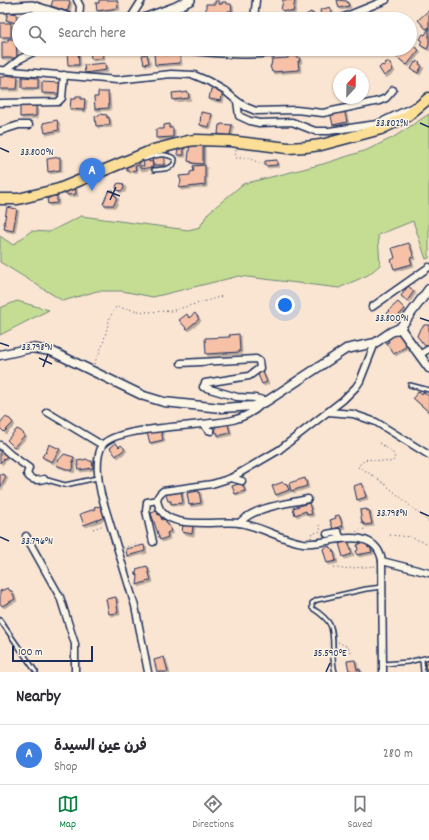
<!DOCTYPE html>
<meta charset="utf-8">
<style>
:root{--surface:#fff;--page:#f2f2f3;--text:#2b2b33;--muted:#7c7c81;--line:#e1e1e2;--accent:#0b8043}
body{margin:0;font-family:Dekko,"Playpen Sans Arabic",sans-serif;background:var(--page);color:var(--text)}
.compass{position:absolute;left:333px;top:68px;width:36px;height:36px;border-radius:50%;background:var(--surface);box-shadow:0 1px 3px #0004;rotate:22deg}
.scale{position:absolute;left:12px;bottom:10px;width:81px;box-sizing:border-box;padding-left:4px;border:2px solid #1b2f5e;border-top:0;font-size:11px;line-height:14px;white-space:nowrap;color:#1b2f5e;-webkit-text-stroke:3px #fcf5e5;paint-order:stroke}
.you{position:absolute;left:285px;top:305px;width:14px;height:14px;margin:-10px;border:3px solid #fff;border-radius:50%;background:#1a73e8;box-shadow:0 0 0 6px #1a73e833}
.badge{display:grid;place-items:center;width:26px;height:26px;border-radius:50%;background:var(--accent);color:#fff;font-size:13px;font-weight:700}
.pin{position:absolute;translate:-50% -33px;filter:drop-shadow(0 1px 2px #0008)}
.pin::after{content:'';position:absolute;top:21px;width:14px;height:12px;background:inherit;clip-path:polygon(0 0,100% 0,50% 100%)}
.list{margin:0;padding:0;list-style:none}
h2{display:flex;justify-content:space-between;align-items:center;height:52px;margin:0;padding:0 16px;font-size:17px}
h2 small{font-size:13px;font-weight:400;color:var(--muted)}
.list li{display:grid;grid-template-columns:26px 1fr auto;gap:12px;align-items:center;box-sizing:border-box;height:60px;padding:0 16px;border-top:1px solid var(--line)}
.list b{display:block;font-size:15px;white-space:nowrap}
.list p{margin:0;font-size:13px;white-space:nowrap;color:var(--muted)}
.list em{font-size:13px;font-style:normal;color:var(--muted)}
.icon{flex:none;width:22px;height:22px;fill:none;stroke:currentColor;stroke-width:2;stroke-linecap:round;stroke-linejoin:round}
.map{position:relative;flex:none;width:429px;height:672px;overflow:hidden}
.search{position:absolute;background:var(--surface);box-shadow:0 1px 3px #0004;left:12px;right:12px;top:12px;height:44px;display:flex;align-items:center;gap:10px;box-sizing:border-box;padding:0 14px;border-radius:22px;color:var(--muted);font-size:15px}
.sheet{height:112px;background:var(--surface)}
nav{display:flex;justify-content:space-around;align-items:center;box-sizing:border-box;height:56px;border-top:1px solid var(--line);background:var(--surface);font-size:11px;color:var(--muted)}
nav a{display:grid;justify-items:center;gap:2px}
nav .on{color:var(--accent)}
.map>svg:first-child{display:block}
.green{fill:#c5dd93;stroke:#708678}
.building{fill:#f6c1a7;stroke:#1b2f5e;filter:url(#shadow)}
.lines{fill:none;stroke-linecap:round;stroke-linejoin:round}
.service-casing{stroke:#1b2f5e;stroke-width:6}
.minor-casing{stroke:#1b2f5e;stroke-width:9}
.tertiary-casing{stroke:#1b2f5e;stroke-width:11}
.secondary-casing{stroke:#1b2f5e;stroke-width:12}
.primary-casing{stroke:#1b2f5e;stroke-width:13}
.path{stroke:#1b2f5e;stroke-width:1;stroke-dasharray:1 3;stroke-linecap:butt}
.service{stroke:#fcf5e5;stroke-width:3}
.minor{stroke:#fcf5e5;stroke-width:6}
.tertiary{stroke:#fcf5e5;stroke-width:8}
.secondary{stroke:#fcf5e5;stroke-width:9}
.primary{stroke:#fcde96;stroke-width:10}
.ticks{fill:none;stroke:#1b2f5e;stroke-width:1.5}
.ticks-label{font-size:10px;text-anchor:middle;fill:#1b2f5e;stroke:#fcf5e5;stroke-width:3;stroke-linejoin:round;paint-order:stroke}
</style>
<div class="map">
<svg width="429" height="672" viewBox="0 0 429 672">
<defs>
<filter id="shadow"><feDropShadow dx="2" dy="2" stdDeviation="0" flood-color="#0004"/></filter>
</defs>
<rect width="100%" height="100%" fill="#fae5d2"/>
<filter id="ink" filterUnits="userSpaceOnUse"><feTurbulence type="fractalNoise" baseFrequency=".025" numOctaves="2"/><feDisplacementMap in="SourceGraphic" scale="8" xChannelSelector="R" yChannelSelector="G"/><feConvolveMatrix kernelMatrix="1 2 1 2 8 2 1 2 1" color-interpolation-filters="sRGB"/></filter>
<g filter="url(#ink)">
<g class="green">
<path d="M429,114V258L426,259L413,221L378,235L380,265L368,275L339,288L239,276L153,297L122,291H97L63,301L0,262V236L13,245L31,231L49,232L81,216L188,230L200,227L208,213L243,184L323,164L367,150L394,137Z"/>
<path d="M17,301L49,310L0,335V308Z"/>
</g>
<g class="building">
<path d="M53,0H68L70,1L68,10H67L66,11L51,6Z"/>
<path d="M99,0H117L118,8L97,11L96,3H99Z"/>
<path d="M283,0H295L293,12L281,10Z"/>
<path d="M337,0L347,1L349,6L339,8Z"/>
<path d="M215,1H219V4H222V2H226V4H231L232,11H228V16L209,14L210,12H206V4H215Z"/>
<path d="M330,7L334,18L322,19L320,10Z"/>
<path d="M428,11L429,13V27L426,29L418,20Z"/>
<path d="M8,12L17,14L16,23L6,20Z"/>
<path d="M196,12L198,19H181L182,18V15Z"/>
<path d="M311,12V13H313L315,19H302V17Z"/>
<path d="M270,13L281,16L280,19H267V14L270,15Z"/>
<rect x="0" y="23" width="11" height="14"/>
<path d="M429,28V45L427,49L420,45L422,40L420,39L423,34L425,35Z"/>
<path d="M8,39H16L17,58H2V42H8Z"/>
<path d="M410,43L419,50L407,65L390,52L393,49H410Z"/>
<path d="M69,49H77V51H78L79,65H68L67,52H69Z"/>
<path d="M102,49L103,58L91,59L90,50Z"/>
<path d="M156,49H176V51H179L180,63L155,65L154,53H156Z"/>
<path d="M147,54L149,63L144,64L142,55Z"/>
<path d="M293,55L296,57H299L300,61H298L299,70L272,72L270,66H271L272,59L288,58V56Z"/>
<path d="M417,61L420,63L419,64L422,66L418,73L411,69L415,62L416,63Z"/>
<path d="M387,62H389L393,70L384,76L379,68L382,65L383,66L386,64L385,63Z"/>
<path d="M105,63L106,70L85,73L84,65Z"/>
<path d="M5,75L18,77L17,89H0V77H5Z"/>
<path d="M22,77L38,78V88H22Z"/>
<path d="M42,82L60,83V94L42,93Z"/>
<path d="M211,89L223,91L221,101L209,99Z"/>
<path d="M98,92H108L109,108L95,109L94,97H98Z"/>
<path d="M182,92V93L188,92L189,98L173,100L172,93Z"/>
<path d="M76,96H81V99H85L84,110L70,109L71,99H76Z"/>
<path d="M36,104V116L20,117V105Z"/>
<path d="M344,109L347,122L333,125L330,112Z"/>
<path d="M201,112L212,114L209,127L200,125Z"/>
<path d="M99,114L107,115V118L109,117L110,125L96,126L95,116H99Z"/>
<path d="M57,120L59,130L45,133L43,123Z"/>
<path d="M169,124V128H173V137L156,138V129H164V125Z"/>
<path d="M221,124L232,125L230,136L218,134L219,125H221Z"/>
<path d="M190,141L203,142V164L192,163V162L188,161Z"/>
<path d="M183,143L184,155H178L177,144Z"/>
<path d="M160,156V157H164V165H153L152,157Z"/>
<path d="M60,157V170L48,172L47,159Z"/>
<path d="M139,160V165L135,166L136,170L127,171L126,162Z"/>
<path d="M149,160V162L152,161L153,167L140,169V166H144L143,161Z"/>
<path d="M277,160V165L265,166V161Z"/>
<path d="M205,165V185L179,188L181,181L179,176L190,175V172L194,171L193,166Z"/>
<circle cx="120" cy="187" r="4"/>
<path d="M75,186L76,194L67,195L66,188Z"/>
<path d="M113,190L115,193L114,195L117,197L114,205H106L103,204L108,192Z"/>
<path d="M54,194V196H57V203L48,204L47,198H50V195Z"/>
<path d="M7,207L17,209L13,231L4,229L5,224H4Z"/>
<path d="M409,243L414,257L410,258L412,264L394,269L391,260L395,258L392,248Z"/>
<path d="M408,286L414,291L407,301L401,296Z"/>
<path d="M398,302L405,309L394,320L387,313L390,311L389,310Z"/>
<path d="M195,313L199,319L187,329L179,320L187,314L189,318Z"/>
<path d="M424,325H429V344L425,346L417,336L419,331Z"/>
<path d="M398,333L399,335L401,334L407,346L394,354L386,343L389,342L388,339Z"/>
<path d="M239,334L240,352L206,354L205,338L230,337L229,335Z"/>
<path d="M262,370L267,382L262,384L257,372Z"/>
<path d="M419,391L422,394L423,392L429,396V412L413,398Z"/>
<path d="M5,417L10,419L13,423L4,432L0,428V423Z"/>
<path d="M228,424L230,433L218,436V433H216L215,427Z"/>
<path d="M17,429L21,431L25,435L14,447L7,440Z"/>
<path d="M161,431L163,440L150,443L147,433Z"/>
<path d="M116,443L119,447L121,445L125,449L116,456L110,448Z"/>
<path d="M49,444L60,449L52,462L42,457L45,452L46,453Z"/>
<path d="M0,449L2,451L1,452L7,456L0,463Z"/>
<path d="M64,454L74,457L72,462H74L73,466H74L72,471L56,465L58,461Z"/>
<path d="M87,459L89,461H92L93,468L79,470L77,461Z"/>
<path d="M2,474L6,476L0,488V475H1Z"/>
<path d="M305,478L307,486L291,491L289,483Z"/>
<path d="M283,482L284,484L286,483L289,490L276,495L272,486Z"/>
<path d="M242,483L245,491L235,494L232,486Z"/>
<path d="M362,483L366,497L357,500L354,486Z"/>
<path d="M181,490L183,503L171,504V501H168L166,495L168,494V491Z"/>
<path d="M199,491L201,503L189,505L187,493Z"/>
<path d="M309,503L312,514L307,515L306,511L295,515L293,508Z"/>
<path d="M97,506L98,507L101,506L105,517L84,525L80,514L95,509L94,507Z"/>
<path d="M367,509V511L369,510L372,524L364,525V523H362L360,510Z"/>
<path d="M157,511L158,515L160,514L162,520L165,519L167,524H168L171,531L167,533L168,537L160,540L151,513Z"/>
<path d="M339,515L343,526L333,529L330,520L336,518L335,516Z"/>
<path d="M183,525L193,526L192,534L182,532Z"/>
<path d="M348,541L352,554L343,557L339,543Z"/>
<path d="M363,541L367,542L368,548L370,547L372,552L357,555L356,551L358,550L357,545L360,544L359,542Z"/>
<path d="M144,545L145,551L127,556L126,549Z"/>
<path d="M329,546L330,548H332L333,552H334L336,561L327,563L323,549Z"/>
<path d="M147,566L151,580L137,585L138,577L135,572L137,571L136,569Z"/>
<path d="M8,588L10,591H12L15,599L2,606L0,603V591Z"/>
<path d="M116,597L118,613L109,614L106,599Z"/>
<path d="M164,657L168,672H157L154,660Z"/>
<path d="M425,659H429V672H427V669H425V664H426Z"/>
<path d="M355,660L357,670L360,669L361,672H352L351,670L349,671L347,661Z"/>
</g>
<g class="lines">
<defs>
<g id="service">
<path d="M144,159C155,156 164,151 175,159C175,170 162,169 154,170"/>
<path d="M410,385L429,390"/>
<path d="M44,479L65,485L97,478"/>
<path d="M0,620L36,672"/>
<path d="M422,659L423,672"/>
<path d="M384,664L408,662L429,657"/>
<path d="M335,672C333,666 333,660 333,653C333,628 334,622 312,608V603L317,600L366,589L382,587"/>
</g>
<g id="minor">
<path d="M77,0L80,6L79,19"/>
<path d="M130,19L142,0"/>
<path d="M254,19L256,0"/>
<path d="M339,19L386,0"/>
<path d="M180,49C207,53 263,59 288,49"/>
<path d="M0,70L117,80L171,74L194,75L208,81L225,91L237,101L239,116L250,121L259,123L292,122L315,131H329L377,124L415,106"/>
<path d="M6,70L20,59L39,49"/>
<path d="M237,101L246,107L256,111L296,110L323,113L379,101L386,98L393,90"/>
<path d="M0,103L58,102L62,98L64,75"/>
<path d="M0,131L19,125H29"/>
<path d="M372,307L429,267"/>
<path d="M375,343L360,381L356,387L343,400L279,450L231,478L212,484L163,491C158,495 156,498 158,504C165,532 218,520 239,523C261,526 281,540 303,543C323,545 341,535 361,539C374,542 380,549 382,561L383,672"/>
<path d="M419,355L429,349"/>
<path d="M181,363L256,359L259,361L260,368L249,376L205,383L203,387L237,397L255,398L267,401"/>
<path d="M47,412L102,445"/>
<path d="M328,412L353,414L376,422L429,455"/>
<path d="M211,423L205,426L208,430L211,431"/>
<path d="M0,445L11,455L29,468L27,474C31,481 37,481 44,479"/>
<path d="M231,478L242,481"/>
<path d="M239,523C256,506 286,504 308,499"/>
<path d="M327,534L338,532L341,539"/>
<path d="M26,536L60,597L75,644V672"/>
<path d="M153,542L146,511L147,502L157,500"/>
<path d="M382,561L429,573"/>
<path d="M148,672L135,606L101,494C98,481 95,458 102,446C112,426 210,426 233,420C244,417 254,412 262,404"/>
</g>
<g id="tertiary">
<path d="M400,328L429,368"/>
<path d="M0,355L31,348L51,351L144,396L164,402L221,408L254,406L267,401L346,349L375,343L391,332L400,328L429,289"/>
</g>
<g id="secondary">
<path d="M0,8L32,6L72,19"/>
<path d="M144,19L174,8L190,0"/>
</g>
<path id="primary" d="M0,199H18L59,189L153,150L188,141L197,140L230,141L288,148L305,147L321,145L381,129L406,117L429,98"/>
</defs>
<use href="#service" class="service-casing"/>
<use href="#minor" class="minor-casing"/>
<use href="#tertiary" class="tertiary-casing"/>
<use href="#secondary" class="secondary-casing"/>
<use href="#primary" class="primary-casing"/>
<g class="path">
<path d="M236,150L235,153L236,158H249L259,163H263"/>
<path d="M94,364L103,344L110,317L116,307L145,312L171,311L223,296"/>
<path d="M380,443L393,453L395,458L393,461L389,462L367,459L360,464L358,467C382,478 408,505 429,522"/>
<path d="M93,529L104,525"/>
<path d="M356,532L358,530L366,529"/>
<path d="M390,535L410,537L429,544"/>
<path d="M311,538V534L321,531L319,525"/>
<path d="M123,548L136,544"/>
<path d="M334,567L341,569L376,566"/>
<path d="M338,642L348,647L352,653"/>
</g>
<use href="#service" class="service"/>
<use href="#minor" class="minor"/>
<use href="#tertiary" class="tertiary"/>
<use href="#secondary" class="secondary"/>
<use href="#primary" class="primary"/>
</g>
</g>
<path class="ticks" d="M420,123L429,127M0,148L9,152M107,191L120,196M110,200L116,187M420,318L429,321M0,343L9,346M39,358L52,364M43,367L48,354M420,512L429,516M0,537L9,541M326,672L330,663"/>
<g class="ticks-label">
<text x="392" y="126">33.802°N</text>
<text x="37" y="155">33.800°N</text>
<text x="392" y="321">33.800°N</text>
<text x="37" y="350">33.798°N</text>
<text x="392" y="516">33.798°N</text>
<text x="37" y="544">33.796°N</text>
<text x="330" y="656">35.590°E</text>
</g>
</svg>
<svg class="compass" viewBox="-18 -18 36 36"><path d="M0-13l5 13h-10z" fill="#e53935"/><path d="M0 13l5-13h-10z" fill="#7c7c81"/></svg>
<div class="scale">100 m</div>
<div class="you"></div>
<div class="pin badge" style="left:92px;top:191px;background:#3f7fe0">A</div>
<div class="search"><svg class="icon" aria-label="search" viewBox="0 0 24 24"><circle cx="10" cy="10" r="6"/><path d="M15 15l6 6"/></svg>Search here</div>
</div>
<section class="sheet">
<h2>Nearby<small></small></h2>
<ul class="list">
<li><span class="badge" style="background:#3f7fe0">A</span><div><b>فرن عين السيدة</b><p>Shop</p></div><em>280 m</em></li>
</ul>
</section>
<nav>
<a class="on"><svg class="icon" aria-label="map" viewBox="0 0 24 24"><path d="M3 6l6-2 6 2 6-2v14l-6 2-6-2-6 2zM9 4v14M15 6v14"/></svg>Map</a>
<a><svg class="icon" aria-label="directions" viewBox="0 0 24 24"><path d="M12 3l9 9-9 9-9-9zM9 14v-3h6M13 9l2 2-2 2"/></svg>Directions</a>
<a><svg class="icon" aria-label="saved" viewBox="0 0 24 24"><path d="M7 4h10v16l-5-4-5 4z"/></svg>Saved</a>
</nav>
